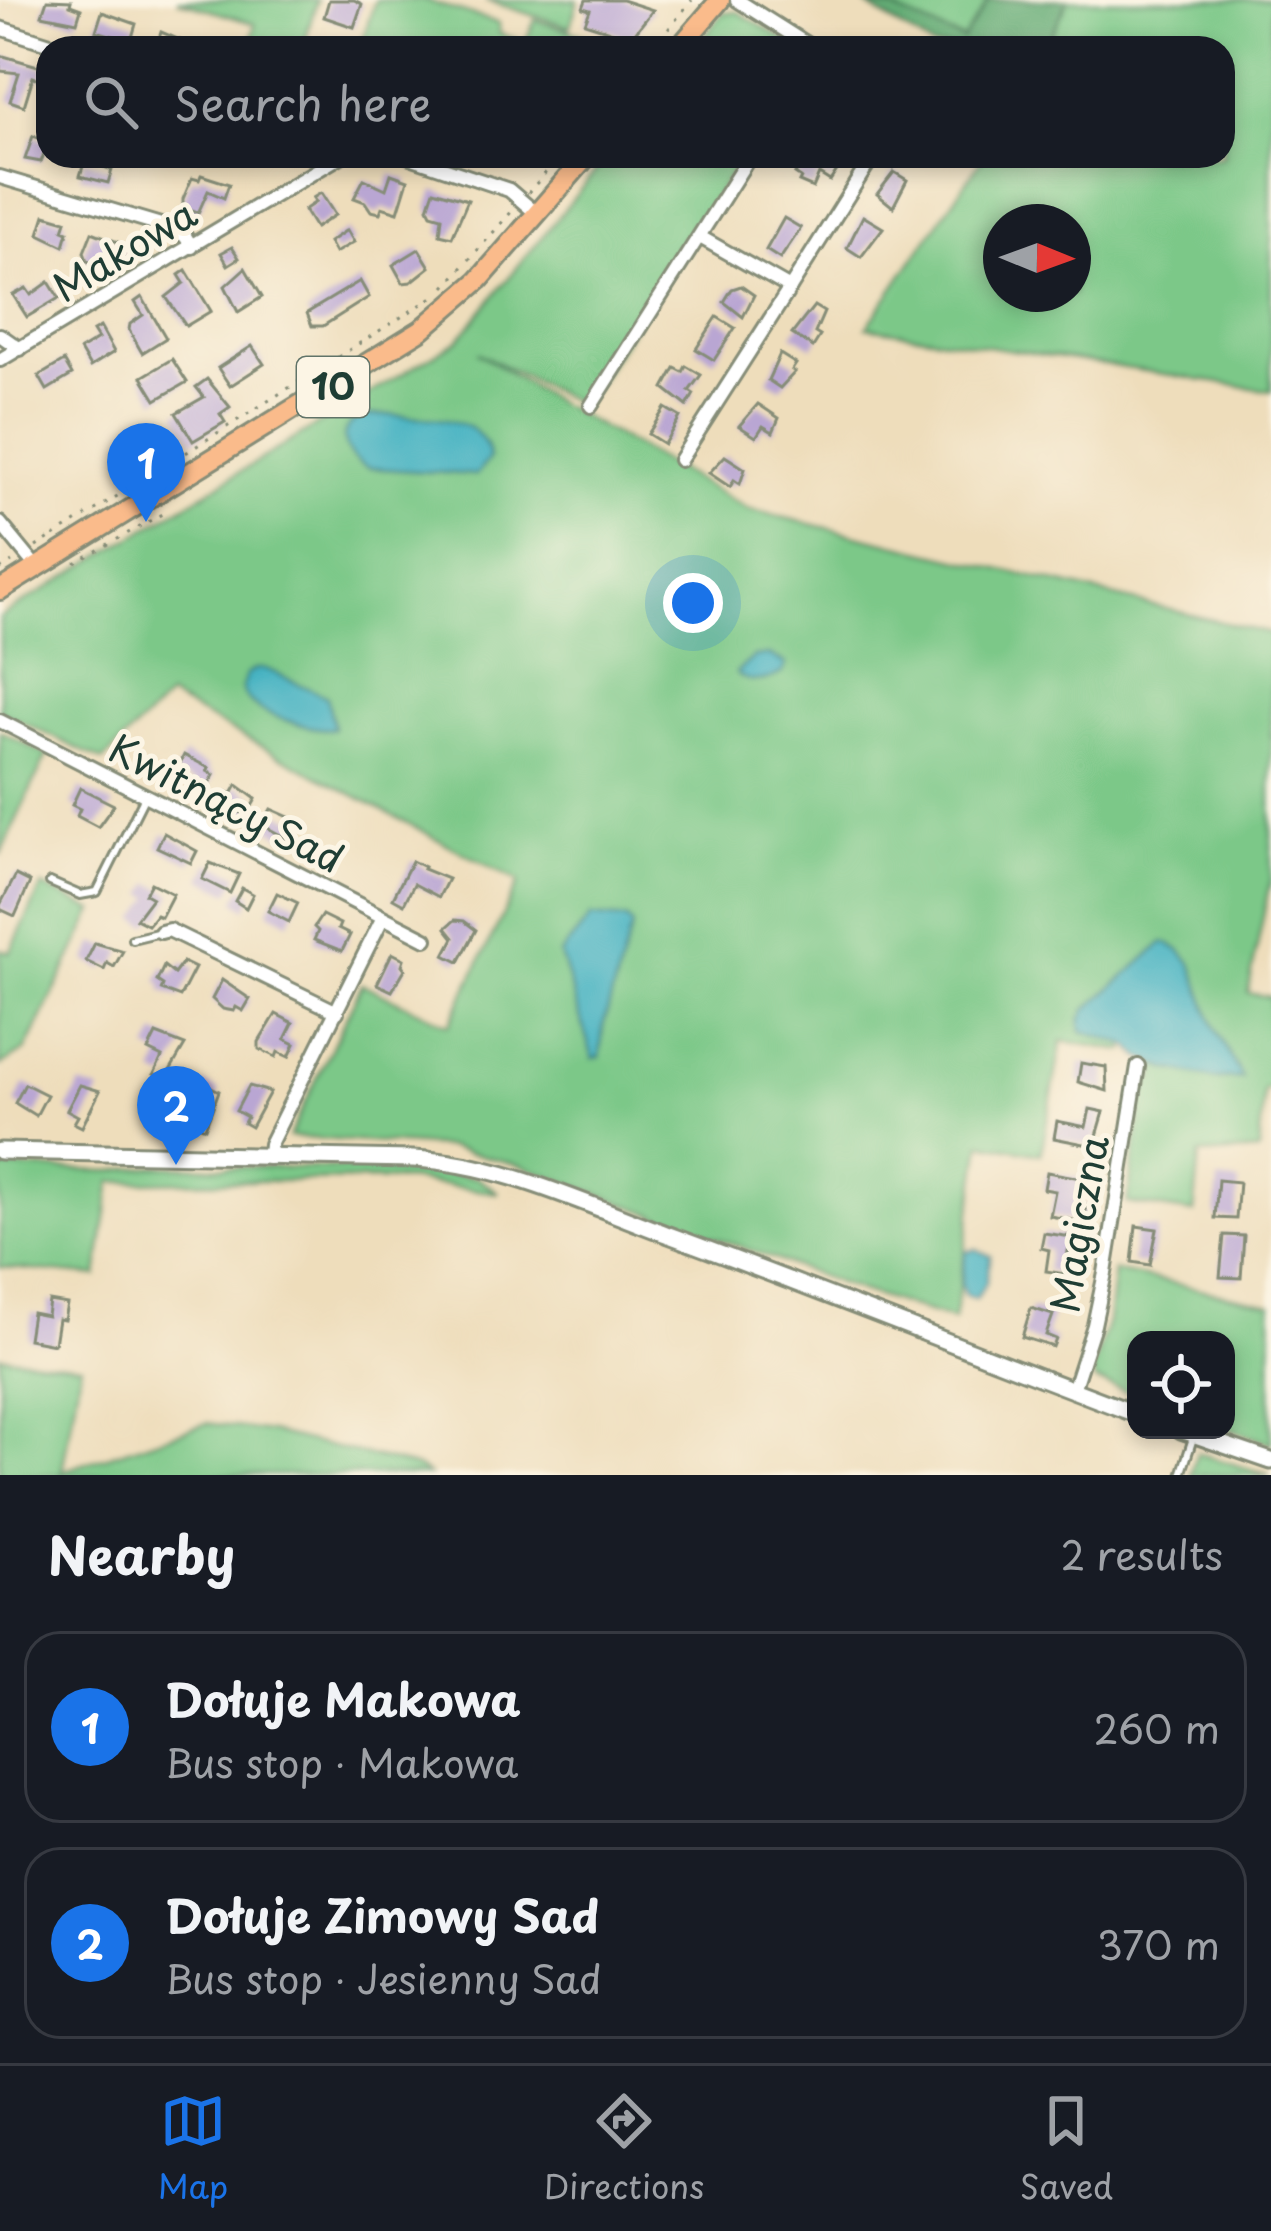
<!DOCTYPE html>
<meta charset="utf-8">
<style>
:root{--surface:#171b24;--page:#20242c;--text:#f1f3f6;--muted:#9ea1a6;--line:#363941;--accent:#1a73e8}
body{margin:0;font-family:"Playpen Sans",sans-serif;background:var(--page);color:var(--text)}
.controls{position:absolute;right:36px;bottom:36px;display:grid;overflow:hidden;border-radius:24px;box-shadow:0 6px 18px #0003}
.controls button{width:108px;height:108px;display:grid;place-items:center;padding:0;border:0;border-bottom:3px solid var(--line);background:var(--surface);color:var(--text);font:60px sans-serif}
.compass{position:absolute;left:983px;top:204px;width:108px;height:108px;border-radius:50%;background:var(--surface);box-shadow:0 6px 18px #0003;rotate:91deg}
.you{position:absolute;left:693px;top:603px;width:42px;height:42px;margin:-30px;border:9px solid #fff;border-radius:50%;background:#1a73e8;box-shadow:0 0 0 18px #1a73e833}
.badge{display:grid;place-items:center;width:78px;height:78px;border-radius:50%;background:var(--accent);color:#fff;font-size:39px;font-weight:700}
.pin{position:absolute;translate:-50% -99px;filter:drop-shadow(0 3px 6px #0008)}
.pin::after{content:'';position:absolute;top:63px;width:42px;height:36px;background:inherit;clip-path:polygon(0 0,100% 0,50% 100%)}
.list{margin:0;padding:0;list-style:none}
h2{display:flex;justify-content:space-between;align-items:center;height:156px;margin:0;padding:0 48px;font-size:51px}
h2 small{font-size:39px;font-weight:400;color:var(--muted)}
.list li{display:grid;grid-template-columns:78px 1fr auto;gap:36px;align-items:center;box-sizing:border-box;height:192px;margin:0 24px 24px;padding:0 24px;border:3px solid var(--line);border-radius:36px}
.list b{display:block;font-size:45px;white-space:nowrap}
.list p{margin:0;font-size:39px;white-space:nowrap;color:var(--muted)}
.list em{font-size:39px;font-style:normal;color:var(--muted)}
.icon{flex:none;width:66px;height:66px;fill:none;stroke:currentColor;stroke-width:2;stroke-linecap:round;stroke-linejoin:round}
.map{position:relative;flex:none;width:1271px;height:1475px;overflow:hidden}
.search{position:absolute;background:var(--surface);box-shadow:0 6px 18px #0003;left:36px;right:36px;top:36px;height:132px;display:flex;align-items:center;gap:30px;box-sizing:border-box;padding:0 42px;border-radius:36px;color:var(--muted);font-size:45px}
.sheet{height:588px;background:var(--surface)}
nav{display:flex;justify-content:space-around;align-items:center;box-sizing:border-box;height:168px;border-top:3px solid var(--line);background:var(--surface);font-size:33px;color:var(--muted)}
nav a{display:grid;justify-items:center;gap:6px}
nav .on{color:var(--accent)}
.map>svg:first-child{display:block}
.green{fill:#7bc888;stroke:#4d825e;stroke-width:3;fill-rule:evenodd}
.forest{fill:#64ac74;stroke:#427454;stroke-width:3}
.water{fill:#46b3c2;stroke:#32787b;stroke-width:3}
.building{fill:#b9a6d3}
.lines{fill:none;stroke-linecap:round;stroke-linejoin:round}
.service-casing{stroke:#868d78;stroke-width:12}
.minor-casing{stroke:#868d78;stroke-width:18}
.tertiary-casing{stroke:#868d78;stroke-width:21}
.primary-casing{stroke:#868d78;stroke-width:24}
.path{stroke:#868d78;stroke-width:3;stroke-dasharray:3 9;stroke-linecap:butt}
.service{stroke:#fff;stroke-width:6}
.minor{stroke:#fff;stroke-width:12}
.tertiary{stroke:#fff;stroke-width:15}
.primary{stroke:#fabb8b;stroke-width:18}
.labels{text-anchor:middle;stroke-width:10;stroke-linejoin:round;paint-order:stroke}
.shield{fill:#fcf5e5;stroke:#617469;stroke-width:3}
.shield-label{font-size:36px;font-weight:bold;fill:#1f3d34}
.street-label{font-size:39px;fill:#1f3d34;stroke:#fcf5e5}
</style>
<div class="map">
<svg width="1271" height="1475" viewBox="0 0 1271 1475">
<rect width="100%" height="100%" fill="#fcf5e5"/>
<filter id="ink" filterUnits="userSpaceOnUse"><feTurbulence type="fractalNoise" baseFrequency=".00833" numOctaves="2"/><feDisplacementMap in="SourceGraphic" scale="24" xChannelSelector="R" yChannelSelector="G"/><feConvolveMatrix kernelMatrix="1 2 1 2 8 2 1 2 1" color-interpolation-filters="sRGB"/></filter>
<filter id="wash" filterUnits="userSpaceOnUse"><feTurbulence type="fractalNoise" baseFrequency=".004" numOctaves="4" result="noise"/><feDisplacementMap in="SourceGraphic" scale="48" xChannelSelector="R" yChannelSelector="G"/><feGaussianBlur stdDeviation="2.7" result="paint"/><feColorMatrix in="noise" values="0 0 0 0 0 0 0 0 0 0 0 0 0 0 0 0 0 1.4 0 .05"/><feComposite in="paint" operator="in"/></filter>
<g filter="url(#wash)">
<rect width="100%" height="100%" fill="#edb"/>
<g class="green">
<path d="M177,0H317L303,48H249L255,24Z"/>
<path d="M375,0H424L498,23L500,34L525,42L535,20L628,48H360Z"/>
<path d="M485,0H578L570,27Z"/>
<path d="M859,0H989L964,40L892,9L869,7Z"/>
<path d="M1068,0H1271V391L867,327L984,156H1223V48H1045ZM1001,222H1073V294H1001Z"/>
<path d="M724,12H738L798,48H695Z"/>
<path d="M608,156H742L582,406L477,352L554,401L748,509L1271,634V876L1248,993L1271,997V1089L1264,1090L1259,1151L1200,1155L1194,1213L1127,1203L1145,1085L1155,1077L1160,1046L1127,1041L1125,1051L1062,1041L1041,1154L982,1143L954,1320L860,1291L520,1165L448,1147L289,1137L362,984L449,1025L519,882L168,697L103,761L0,711V617L458,340Z"/>
<path d="M0,731L47,755L0,855Z"/>
<path d="M42,886L94,911L26,1050L0,1066V949L10,953Z"/>
<path d="M155,1166L423,1169L478,1178L499,1193L407,1180L112,1182L97,1276L0,1267V1168L112,1171Z"/>
<path d="M1114,1271L1271,1304V1444L1226,1428V1340H1136V1395L1096,1381L1092,1372L1108,1321Z"/>
<path d="M0,1356L81,1365L62,1471L207,1423L270,1432L419,1468L428,1475H0Z"/>
<path d="M1197,1453L1270,1475H1190Z"/>
</g>
<path class="forest" d="M989,0H1068L1045,48H933L869,7L892,9L963,40Z"/>
<g class="water">
<path d="M394,415C428,420 485,413 489,459L476,475L369,468C346,460 330,428 363,417C371,414 385,415 394,415Z"/>
<path d="M769,655L786,664L782,673C767,681 749,685 736,673L754,657Z"/>
<path d="M255,669H266L327,697L334,728C317,733 250,713 244,694C241,687 244,682 246,675Z"/>
<path d="M591,917L627,920L632,926L603,1026L600,1057L593,1058L560,954Z"/>
<path d="M1164,942L1180,950L1192,964L1215,1028L1242,1078L1215,1079L1167,1069L1141,1058L1128,1045L1082,1031L1081,1020L1086,1010Z"/>
<path d="M976,1249L991,1256L986,1283L976,1299L965,1296L961,1284L966,1252Z"/>
</g>
<g id="blocks">
<g class="building">
<path d="M47,0L71,1L70,5L81,9L77,22L42,15Z"/>
<path d="M329,0H354L362,4L354,27L324,17Z"/>
<path d="M586,0H622L653,10L631,38L585,23L590,10L583,8Z"/>
<path d="M102,12L136,24L131,41L96,31Z"/>
<path d="M161,32L185,42L183,48H156Z"/>
<path d="M0,55L45,68L41,80L33,77L24,106L10,101L19,73L0,71Z"/>
<path d="M33,136L48,141V152L45,151L41,162L25,159Z"/>
<path d="M807,156H819L838,169L830,181L819,174L813,188L799,182L801,178L795,174Z"/>
<path d="M85,160L112,170L108,183L80,176Z"/>
<path d="M894,172L907,180L893,207L877,194Z"/>
<path d="M391,174L408,180L398,212L382,207L380,213L371,211L365,202L354,198L364,179L386,189Z"/>
<path d="M201,175L229,184L224,198L208,191L198,213L183,208V199L192,178L199,180Z"/>
<path d="M434,190L468,200L452,237L440,234L442,217L431,214L428,208Z"/>
<path d="M321,193L335,215L315,228L304,210L316,202L313,198Z"/>
<path d="M45,215L66,221L63,230L68,232L64,246L39,234Z"/>
<path d="M863,216L883,228L861,257L847,248Z"/>
<path d="M784,218L801,228L780,259L766,250Z"/>
<path d="M347,230L354,242L335,253L329,242Z"/>
<path d="M92,232L125,245L121,260L106,256L100,265L87,261L84,252Z"/>
<path d="M232,247L239,258L228,265L221,253Z"/>
<path d="M419,249L430,267L411,282L403,283L393,265Z"/>
<path d="M245,268L262,297L238,312L225,286Z"/>
<path d="M186,270L211,311L186,326L166,297L184,283L179,275Z"/>
<path d="M360,281L369,297L323,326H312L307,313Z"/>
<path d="M49,282L59,298L27,317L13,295L26,288L31,295Z"/>
<path d="M741,286L754,295L743,317L724,302L732,289Z"/>
<path d="M142,297L166,338L142,353L129,330L130,324L143,315L135,302Z"/>
<path d="M814,306L824,312L815,333L820,336L813,347L792,334Z"/>
<path d="M717,317L735,328L714,360L696,349Z"/>
<path d="M100,327L114,352L90,367L80,350L98,339L93,331Z"/>
<path d="M252,346L264,364L230,386L218,368Z"/>
<path d="M780,354L796,364L792,370L795,372L780,388L768,380Z"/>
<path d="M172,359L187,382L156,400L142,377Z"/>
<path d="M64,361L72,375L47,390L39,376Z"/>
<path d="M686,366L701,375L689,391L694,394L687,406L664,388L675,368L683,372Z"/>
<path d="M207,379L230,407L220,414L225,422L193,441L176,413L204,397L196,387Z"/>
<path d="M758,404L779,418L773,432L763,426L756,437L739,426Z"/>
<path d="M665,408L680,417L664,444L648,434Z"/>
<path d="M725,456L745,469L740,484L734,480L730,487L709,473Z"/>
<path d="M184,755L209,768L207,771L214,775L207,788L175,773Z"/>
<path d="M237,785L256,799L247,815L221,804L227,792L232,794Z"/>
<path d="M80,788L114,805L98,827L77,816L80,809L72,805Z"/>
<path d="M271,809L300,822L290,840L262,825Z"/>
<path d="M164,833L197,851L191,863L157,847Z"/>
<path d="M412,861L424,867L423,869L448,879L439,897L414,884L404,904L393,898Z"/>
<path d="M210,863L239,874L230,893L202,879Z"/>
<path d="M16,875L30,882L15,916L0,909V905Z"/>
<path d="M151,883L173,894L161,917L156,915L148,925L136,919L152,898L145,894Z"/>
<path d="M242,888L253,894L246,908L235,901Z"/>
<path d="M277,893L298,903L289,922L268,911Z"/>
<path d="M322,915L340,924L338,929L350,935L342,951L314,940L318,931L314,927Z"/>
<path d="M455,920L464,921L476,930L459,962L445,955L454,938L446,928Z"/>
<path d="M95,943L123,951L114,967L107,963L104,970L86,961Z"/>
<path d="M392,953L404,959L402,965L405,969L392,991L377,984Z"/>
<path d="M183,962L195,968L180,997L161,990L163,985L157,981L164,966L174,974Z"/>
<path d="M222,980L250,999L243,1011L236,1007L234,1011L223,1009L212,999Z"/>
<path d="M276,1014L293,1023L285,1039L295,1044L289,1057L278,1052L276,1057L259,1049V1042Z"/>
<path d="M156,1034L185,1045L165,1079L154,1074L162,1057L148,1050Z"/>
<path d="M1081,1063L1106,1067L1107,1091L1078,1082Z"/>
<path d="M204,1083L219,1091L205,1128L194,1123L197,1117L176,1107L183,1093L197,1097Z"/>
<path d="M25,1084L47,1095L36,1116L15,1103Z"/>
<path d="M80,1085L100,1091L82,1127L74,1123L78,1116L67,1110Z"/>
<path d="M249,1086L270,1092L251,1127L244,1123L247,1117L236,1111Z"/>
<path d="M1090,1109L1104,1112L1094,1146L1054,1138L1057,1121L1086,1127Z"/>
<path d="M1047,1172L1081,1178L1078,1204L1087,1206L1083,1222L1050,1216L1055,1191L1044,1189Z"/>
<path d="M1218,1180L1239,1182L1236,1219L1215,1218Z"/>
<path d="M1136,1226L1157,1229L1150,1265L1132,1262Z"/>
<path d="M1044,1233L1079,1238L1076,1252L1068,1251L1065,1274L1046,1271L1049,1250L1041,1248Z"/>
<path d="M1224,1235L1244,1236L1241,1278L1220,1277Z"/>
<path d="M49,1301L67,1304L64,1320L58,1319L54,1344L28,1339L32,1313L47,1316Z"/>
<path d="M1031,1308L1053,1315L1046,1335L1056,1339L1053,1347L1022,1337Z"/>
</g>
</g>
</g>
<g filter="url(#ink)">
<use href="#blocks" fill-opacity="0" stroke="#868d78" stroke-width="3"/>
<g class="lines">
<defs>
<g id="service">
<path d="M50,882L80,895L97,892L145,796"/>
<path d="M132,939L161,932"/>
<path d="M1181,1475L1193,1438"/>
</g>
<g id="minor">
<path d="M737,0L813,48"/>
<path d="M0,28L63,48"/>
<path d="M407,156L509,190L537,214"/>
<path d="M0,177L171,228L185,236L192,247"/>
<path d="M700,237L790,288L873,156"/>
<path d="M0,335L20,349"/>
<path d="M0,360L341,156"/>
<path d="M591,406L750,156"/>
<path d="M680,460L790,288"/>
<path d="M0,523L37,568"/>
<path d="M0,721L426,939"/>
<path d="M161,932L169,930L337,1012"/>
<path d="M269,1158L270,1144L382,919"/>
<path d="M1073,1390L1094,1325L1105,1273L1138,1066"/>
</g>
<g id="tertiary">
<path d="M0,1151L413,1159C501,1163 585,1204 666,1234C824,1292 979,1355 1136,1414"/>
<path d="M1181,1430L1271,1461"/>
</g>
<g id="primary">
<path d="M679,48L720,0"/>
<path d="M0,590L421,330L479,280L587,156"/>
</g>
</defs>
<use href="#service" class="service-casing"/>
<use href="#minor" class="minor-casing"/>
<use href="#tertiary" class="tertiary-casing"/>
<use href="#primary" class="primary-casing"/>
<g class="path">
<path d="M653,48L692,0"/>
<path d="M528,193L560,156"/>
<path d="M445,287L514,209"/>
<path d="M54,536L433,297"/>
<path d="M36,547L53,536"/>
<path d="M75,563L162,514"/>
<path d="M0,569L12,562"/>
</g>
<use href="#service" class="service"/>
<use href="#minor" class="minor"/>
<use href="#tertiary" class="tertiary"/>
<use href="#primary" class="primary"/>
</g>
</g>
<g class="labels">
<rect class="shield" x="297" y="357" width="72" height="60" rx="9"/>
<g class="shield-label">
<text x="333" y="400">10</text>
</g>
<g class="street-label">
<text transform="translate(125 251) rotate(-31)" y="14">Makowa</text>
<text transform="translate(226 804) rotate(27)" y="14">Kwitnący Sad</text>
<text transform="translate(1080 1224) rotate(-80)" y="14">Magiczna</text>
</g>
</g>
</svg>
<div class="controls">
<button><svg class="icon" aria-label="locate" viewBox="0 0 24 24"><circle cx="12" cy="12" r="6"/><path d="M12 2v4M12 18v4M2 12h4M18 12h4"/></svg></button>
</div>
<svg class="compass" viewBox="-18 -18 36 36"><path d="M0-13l5 13h-10z" fill="#e53935"/><path d="M0 13l5-13h-10z" fill="#9ea1a6"/></svg>
<div class="you"></div>
<div class="pin badge" style="left:146px;top:522px">1</div>
<div class="pin badge" style="left:176px;top:1165px">2</div>
<div class="search"><svg class="icon" aria-label="search" viewBox="0 0 24 24"><circle cx="10" cy="10" r="6"/><path d="M15 15l6 6"/></svg>Search here</div>
</div>
<section class="sheet">
<h2>Nearby<small>2 results</small></h2>
<ul class="list">
<li><span class="badge">1</span><div><b>Dołuje Makowa</b><p>Bus stop · Makowa</p></div><em>260 m</em></li>
<li><span class="badge">2</span><div><b>Dołuje Zimowy Sad</b><p>Bus stop · Jesienny Sad</p></div><em>370 m</em></li>
</ul>
</section>
<nav>
<a class="on"><svg class="icon" aria-label="map" viewBox="0 0 24 24"><path d="M3 6l6-2 6 2 6-2v14l-6 2-6-2-6 2zM9 4v14M15 6v14"/></svg>Map</a>
<a><svg class="icon" aria-label="directions" viewBox="0 0 24 24"><path d="M12 3l9 9-9 9-9-9zM9 14v-3h6M13 9l2 2-2 2"/></svg>Directions</a>
<a><svg class="icon" aria-label="saved" viewBox="0 0 24 24"><path d="M7 4h10v16l-5-4-5 4z"/></svg>Saved</a>
</nav>
